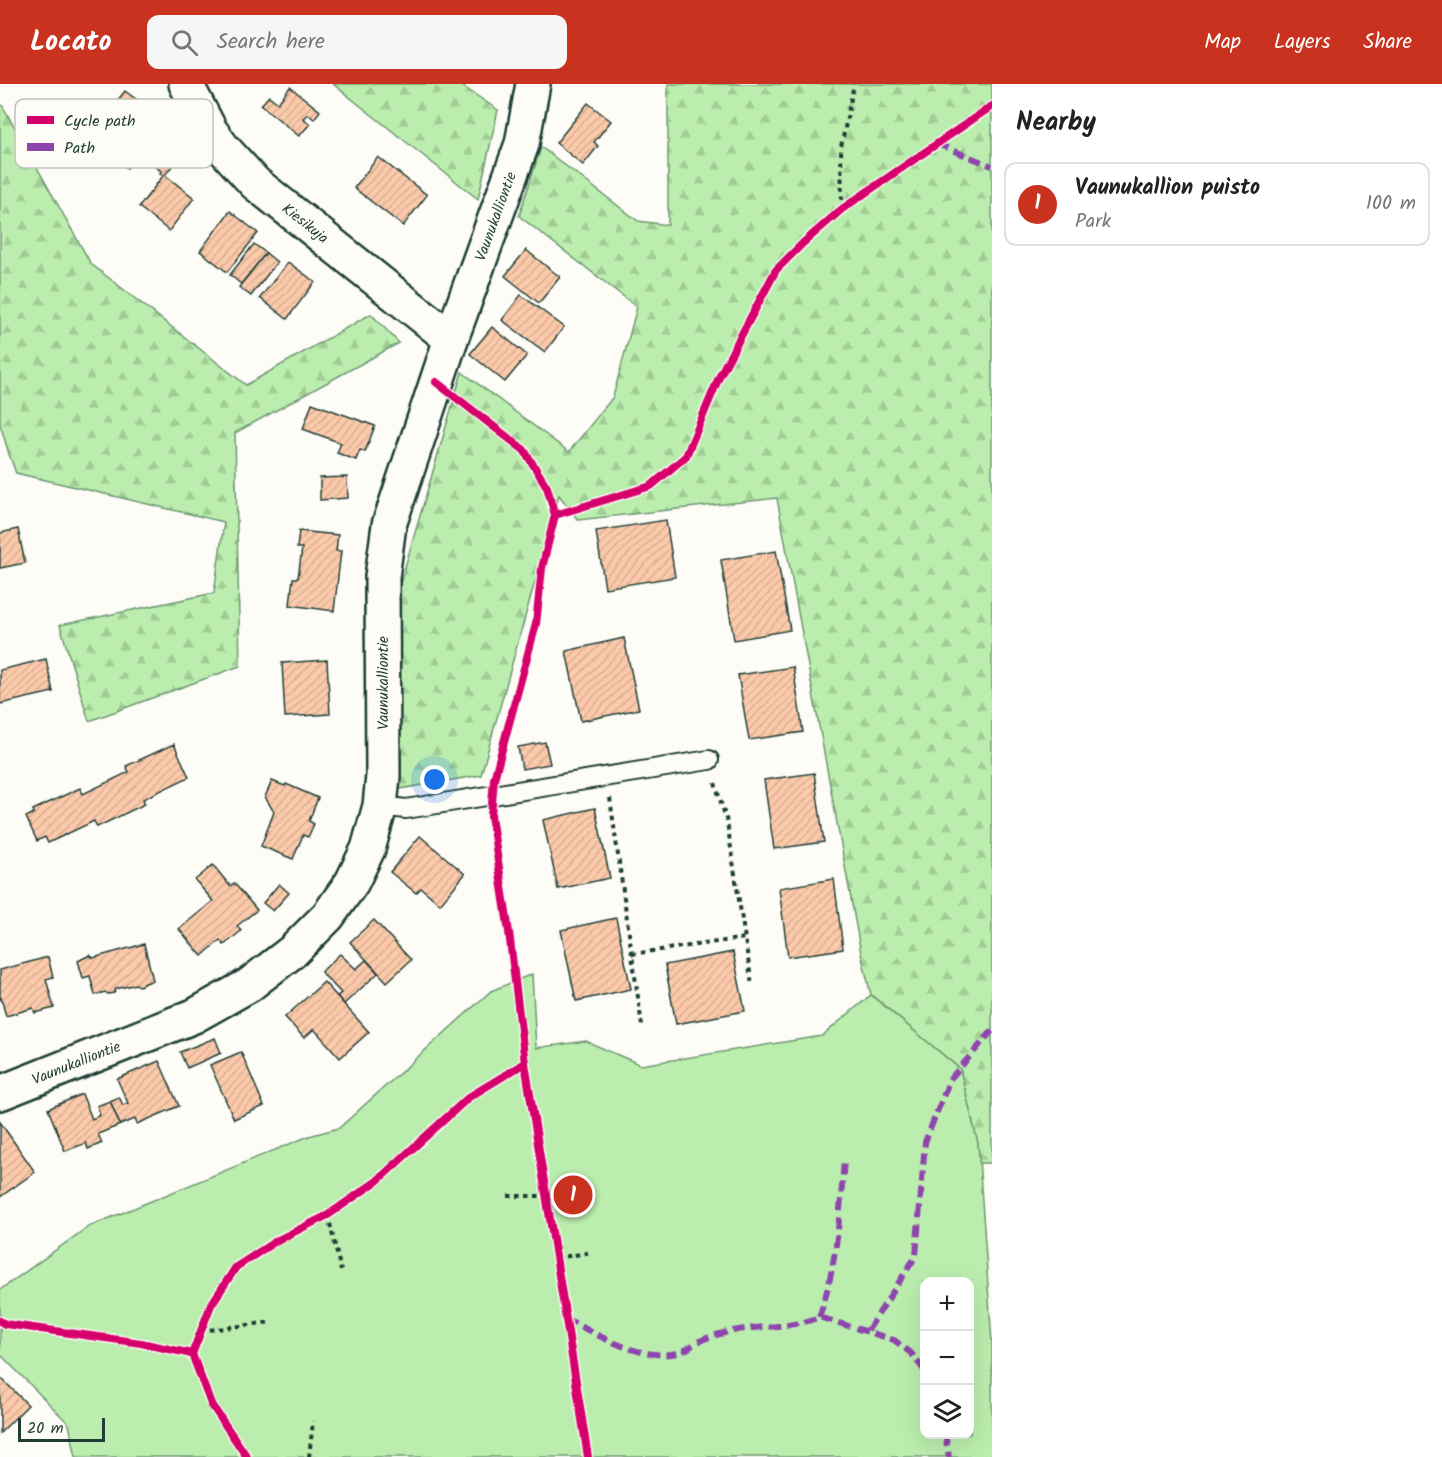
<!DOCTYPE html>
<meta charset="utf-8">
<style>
:root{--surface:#fff;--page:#f6f6f6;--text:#222;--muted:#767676;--line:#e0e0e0;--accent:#c8321e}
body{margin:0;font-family:Kalam,sans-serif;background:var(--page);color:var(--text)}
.controls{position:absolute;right:18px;bottom:18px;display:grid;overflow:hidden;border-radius:12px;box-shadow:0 6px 24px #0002}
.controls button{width:54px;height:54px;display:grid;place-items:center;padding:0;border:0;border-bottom:2px solid var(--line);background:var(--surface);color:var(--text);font:30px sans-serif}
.scale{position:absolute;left:18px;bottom:15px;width:87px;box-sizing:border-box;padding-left:6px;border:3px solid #1f3d34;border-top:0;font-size:16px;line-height:21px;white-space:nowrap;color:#1f3d34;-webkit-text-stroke:4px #fdfcf7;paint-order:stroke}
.you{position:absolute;left:435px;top:696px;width:21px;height:21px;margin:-15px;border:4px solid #fff;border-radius:50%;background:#1a73e8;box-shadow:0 0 0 9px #1a73e833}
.badge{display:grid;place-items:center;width:39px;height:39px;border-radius:50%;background:var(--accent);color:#fff;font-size:20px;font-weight:700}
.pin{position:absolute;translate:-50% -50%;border:3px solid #fff;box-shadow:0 2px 6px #0006}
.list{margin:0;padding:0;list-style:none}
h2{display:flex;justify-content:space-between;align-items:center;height:78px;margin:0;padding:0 24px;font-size:26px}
h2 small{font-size:20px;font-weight:400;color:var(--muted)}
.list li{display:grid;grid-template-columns:39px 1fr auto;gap:18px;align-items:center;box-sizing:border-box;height:84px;margin:0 12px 12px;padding:0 12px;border:2px solid var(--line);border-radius:12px}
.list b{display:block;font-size:22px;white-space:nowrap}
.list p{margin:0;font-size:20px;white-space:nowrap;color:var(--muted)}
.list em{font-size:20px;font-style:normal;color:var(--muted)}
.icon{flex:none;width:33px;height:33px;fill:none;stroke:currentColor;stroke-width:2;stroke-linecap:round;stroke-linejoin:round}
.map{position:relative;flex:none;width:992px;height:1373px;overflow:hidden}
header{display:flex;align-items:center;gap:36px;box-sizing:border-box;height:84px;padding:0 30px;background:var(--accent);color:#fff}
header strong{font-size:28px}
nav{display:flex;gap:33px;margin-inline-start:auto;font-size:21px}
.search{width:420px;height:54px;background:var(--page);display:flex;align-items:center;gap:15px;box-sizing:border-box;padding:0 21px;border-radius:12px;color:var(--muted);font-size:22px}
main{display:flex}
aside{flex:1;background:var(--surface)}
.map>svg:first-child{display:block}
.forest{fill:url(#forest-firs);stroke:#6d9671;stroke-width:1.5}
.green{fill:#bbeeae;stroke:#6d9671;stroke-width:1.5;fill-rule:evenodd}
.building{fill:url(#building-hatch);stroke:#1f3d34;stroke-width:1.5}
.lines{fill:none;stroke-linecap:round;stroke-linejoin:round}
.lane-casing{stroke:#1f3d34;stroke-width:22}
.street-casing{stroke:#1f3d34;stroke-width:38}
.path{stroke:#1f3d34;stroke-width:4;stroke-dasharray:4.5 4.5;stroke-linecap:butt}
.lane{stroke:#fdfcf7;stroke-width:18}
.street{stroke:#fdfcf7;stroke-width:33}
.quiet{stroke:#8e44ad;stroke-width:6;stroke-dasharray:12 6;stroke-linecap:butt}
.cycleway-casing{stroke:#fdfcf7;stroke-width:11}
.cycleway{stroke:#d6006c;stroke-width:8}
.labels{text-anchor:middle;stroke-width:6;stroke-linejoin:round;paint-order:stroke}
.street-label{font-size:15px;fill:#1f3d34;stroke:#fdfcf7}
.key{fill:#fdfcf7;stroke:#bac3bc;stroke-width:1.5}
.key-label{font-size:16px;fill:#1f3d34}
</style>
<header>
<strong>Locato</strong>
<div class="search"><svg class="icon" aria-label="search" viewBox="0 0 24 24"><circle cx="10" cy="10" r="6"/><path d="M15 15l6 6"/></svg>Search here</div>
<nav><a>Map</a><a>Layers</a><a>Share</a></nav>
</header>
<main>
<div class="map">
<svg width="992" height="1373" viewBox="0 0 992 1373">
<defs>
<pattern id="forest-firs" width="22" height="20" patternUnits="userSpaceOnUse" patternTransform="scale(1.5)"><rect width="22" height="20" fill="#bbeeae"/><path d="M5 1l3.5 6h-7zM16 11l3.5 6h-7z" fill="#a0cd96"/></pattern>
<pattern id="building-hatch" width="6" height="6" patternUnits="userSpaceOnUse" patternTransform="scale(1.5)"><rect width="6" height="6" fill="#fccaab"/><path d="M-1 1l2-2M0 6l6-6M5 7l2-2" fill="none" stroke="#d8ae94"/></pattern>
</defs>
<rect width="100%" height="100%" fill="#fdfcf7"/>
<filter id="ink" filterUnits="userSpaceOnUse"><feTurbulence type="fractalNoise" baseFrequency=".0167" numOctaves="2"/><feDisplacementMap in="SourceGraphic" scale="12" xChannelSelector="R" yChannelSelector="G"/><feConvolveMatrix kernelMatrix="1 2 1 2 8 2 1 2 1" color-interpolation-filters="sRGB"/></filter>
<g filter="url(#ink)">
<g class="forest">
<path d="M333,0H459L498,26L478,115Z"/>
<path d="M668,0H992V1079H979L978,1060L960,985L871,911L861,869L777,414L578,436L559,411L481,691L399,705L398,507L462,288L569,368L613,313L637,223L519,132L541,63L638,137L668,141Z"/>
<path d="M0,21H2L91,180L246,301L371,230L399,259L235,349L240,582L89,637L60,541L214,509L224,438L16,389L9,370L0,340Z"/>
</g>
<path class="green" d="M532,890L536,964L586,957L641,981L822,952L871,911L960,985L978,1060L992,1259V1373H76L69,1340L0,1270V1206L88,1143L309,1052L339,1044L491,907ZM924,1198H970V1350H924Z"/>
<g class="building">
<path d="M290,3L320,27L314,35L308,30L303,34L310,40L299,52L261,21L269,12L278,19Z"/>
<path d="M125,7L144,21L140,25L147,31L151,26L164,37L127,84L108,69L125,48L105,32Z"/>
<path d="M588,19L611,37L594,58L598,62L583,81L556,59Z"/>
<path d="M162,61L179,73L165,91L194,114L169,147L139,123L163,92L160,89L161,87L149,78Z"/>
<path d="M378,73L427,111L403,142L354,104Z"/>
<path d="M230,127L258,149L227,188L200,167Z"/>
<path d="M254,160L266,169L241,200L230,191Z"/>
<path d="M526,166L560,193L539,219L505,192Z"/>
<path d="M266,169L277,178L251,212L239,203Z"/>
<path d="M288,178L315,198L287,235L260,214Z"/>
<path d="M521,211L564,243L545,268L502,236Z"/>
<path d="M492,243L527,271L505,298L470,270Z"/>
<path d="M312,319L375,342L365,368L360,366L356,376L337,369L341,359L303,345Z"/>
<path d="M347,393L348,414L320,416V394Z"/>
<path d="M666,436L675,493L605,504L596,447Z"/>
<path d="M18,445L25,479L0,484V449Z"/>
<path d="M299,447L338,451L336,467H341L334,527L290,521L293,494H298L302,464H297Z"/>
<path d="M776,467L790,546L734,556L721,476Z"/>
<path d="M624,554L639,625L581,637L566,567Z"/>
<path d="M46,575L53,608L0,620V586Z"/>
<path d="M327,576L330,630L285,633L282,579Z"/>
<path d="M793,583L803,648L749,656L738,591Z"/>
<path d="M545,658L550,680L522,685L518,663Z"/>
<path d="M174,660L189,693L143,715L145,720L97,743L94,737L48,759L45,753L37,757L26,733L34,729L33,726L80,704L83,710L129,688L126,682Z"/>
<path d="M814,689L824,758L774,765L764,696Z"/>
<path d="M272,697L285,702L286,700L318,714L309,737L314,740L308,753L303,751L293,775L261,762L274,728L265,713Z"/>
<path d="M595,724L610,794L558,805L543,736Z"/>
<path d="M420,752L465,790L440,820L421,804L416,809L390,788Z"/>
<path d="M213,781L230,802L234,799L257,826L237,842L241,847L224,861L220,856L202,872L179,845L213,817L195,796Z"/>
<path d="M834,795L843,865L788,873L779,804Z"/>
<path d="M279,800L289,809L273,827L263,819Z"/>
<path d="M616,834L631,905L576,917L561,846Z"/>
<path d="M374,836L411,876L387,898L350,858Z"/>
<path d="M144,860L153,896L139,902L136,900L116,905L114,909L108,910L105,908L95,911L90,892L83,894L78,877L90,871L93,874Z"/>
<path d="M733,868L745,927L676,940L665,881Z"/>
<path d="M340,870L356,885L366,876L378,889L344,920L337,912L341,909L321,888Z"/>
<path d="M48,873L53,893L46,895L54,924L35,929L33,924L6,932L1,914L0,915V886Z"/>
<path d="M324,898L369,948L340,974L314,945L304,954L285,933Z"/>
<path d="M215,954L221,969L187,984L180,968Z"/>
<path d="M241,968L264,1022L234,1035L210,981Z"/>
<path d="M159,977L179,1022L137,1040L135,1035L120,1041L110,1017L119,1013L123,1021L128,1019L117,995Z"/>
<path d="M82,1010L92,1035L100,1031L97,1022L110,1017L120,1041L98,1050L102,1059L88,1065L86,1059L65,1067L48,1025Z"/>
<path d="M0,1038L35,1088L0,1113Z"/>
<path d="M0,1293L28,1321L0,1349Z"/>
</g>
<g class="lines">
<defs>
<path id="lane" d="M380,722L406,725L709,676"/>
<g id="street">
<path id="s1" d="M186,0L210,46L223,64L255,99L451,255"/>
<path id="s2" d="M0,1009L194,932L249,901L293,867L328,832L352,798L368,765L380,722L383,692L382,493L389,441L451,255L522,60L533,0"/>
</g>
</defs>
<use href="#lane" class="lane-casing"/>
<use href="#street" class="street-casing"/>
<g class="path">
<path d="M842,125L841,63L854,0"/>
<path d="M715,699L727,738L752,901"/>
<path d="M610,714L642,942"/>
<path d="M632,870L745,854"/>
<path d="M508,1112H547"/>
<path d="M328,1131L341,1187"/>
<path d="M557,1174L592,1168"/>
<path d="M201,1247L271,1238"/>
<path d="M309,1373L313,1337"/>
</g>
<use href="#lane" class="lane"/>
<use href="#street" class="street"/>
<g class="quiet">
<path d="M937,60L992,82"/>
<path d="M819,1233C837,1182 840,1129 844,1075"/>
<path d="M565,1234C598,1251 639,1277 678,1269C686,1267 694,1259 702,1256C711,1252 723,1249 733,1247C762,1241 790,1245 819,1233L894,1256L911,1269L924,1286"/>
<path d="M868,1246L916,1172L925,1058L950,995L992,947"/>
<path d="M945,1350L949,1373"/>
</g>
<defs>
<g id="cycleway">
<path d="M436,298L524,366L547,403L555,431"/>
<path d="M0,1237L5,1240L141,1259L192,1270"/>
<path d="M247,1373L211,1320L192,1270L211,1221L236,1183L276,1157L328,1131L377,1097L469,1013L525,979"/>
<path d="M588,1373L525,979L509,848L491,732L494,695L536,540L542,484L555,431L651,402L686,372L720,291L776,186L803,159L842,125L992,22"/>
</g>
</defs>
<use href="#cycleway" class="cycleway-casing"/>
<use href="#cycleway" class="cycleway"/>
</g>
</g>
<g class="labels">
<g class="street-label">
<text dy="5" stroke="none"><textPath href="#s2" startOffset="1108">Vaunukalliontie</textPath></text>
<text dy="5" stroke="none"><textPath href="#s1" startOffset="186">Kiesikuja</textPath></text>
<text transform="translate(383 599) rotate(-90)" y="5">Vaunukalliontie</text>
<text dy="5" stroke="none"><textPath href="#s2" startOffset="82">Vaunukalliontie</textPath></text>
</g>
</g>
<rect x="15" y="15" width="198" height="69" rx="9" class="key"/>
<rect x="27" y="32" width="27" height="8" fill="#d6006c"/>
<rect x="27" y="59" width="27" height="8" fill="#8e44ad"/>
<g class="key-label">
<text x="64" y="42">Cycle path</text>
<text x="64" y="69">Path</text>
</g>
</svg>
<div class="controls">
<button>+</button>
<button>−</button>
<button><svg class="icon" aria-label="layers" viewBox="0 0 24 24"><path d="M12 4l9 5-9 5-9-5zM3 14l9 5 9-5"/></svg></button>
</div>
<div class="scale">20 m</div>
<div class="you"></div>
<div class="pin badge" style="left:573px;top:1111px">1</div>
</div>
<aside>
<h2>Nearby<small></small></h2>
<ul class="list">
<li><span class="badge">1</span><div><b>Vaunukallion puisto</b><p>Park</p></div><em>100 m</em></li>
</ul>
</aside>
</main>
